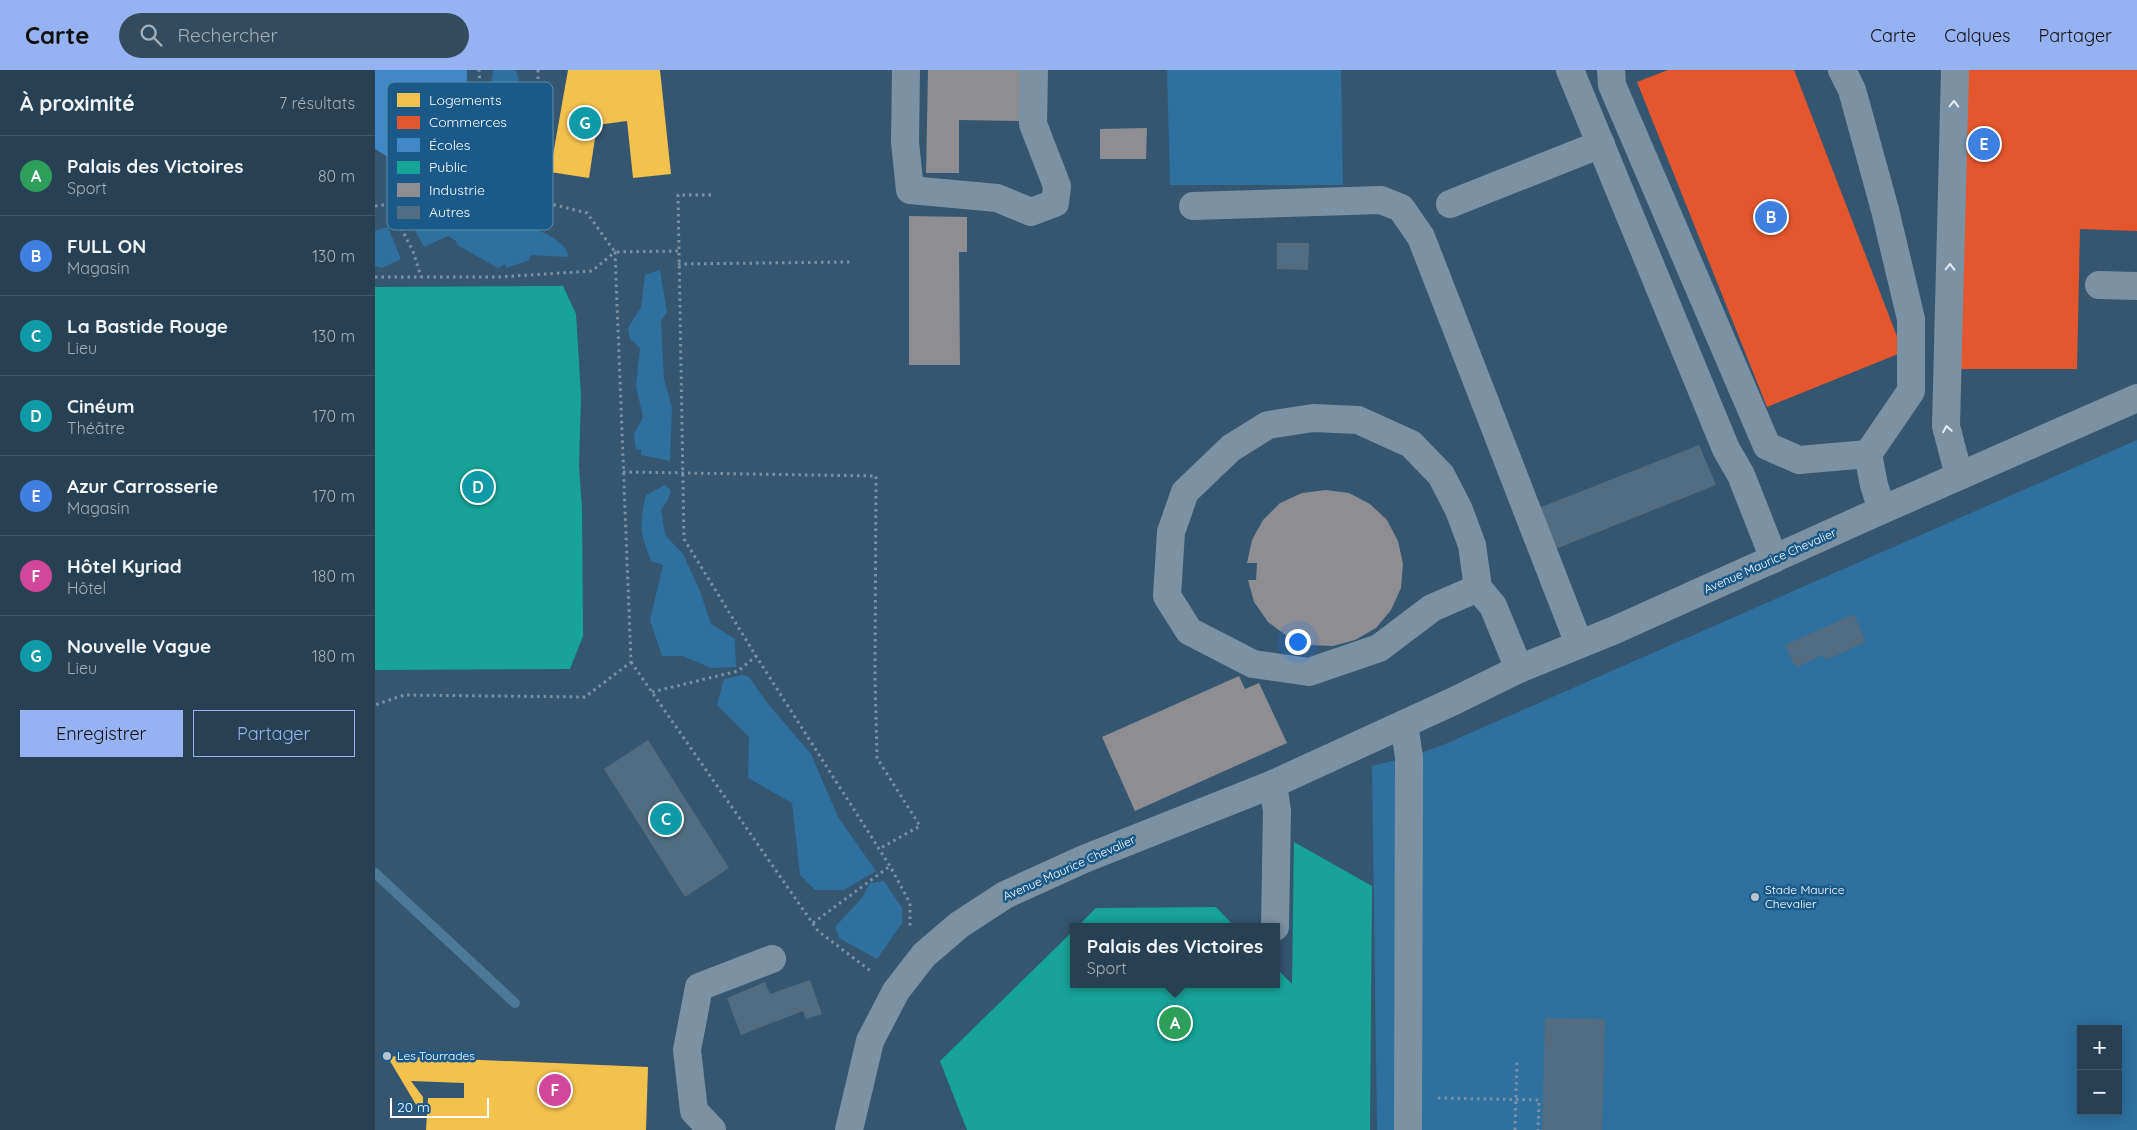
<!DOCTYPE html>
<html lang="fr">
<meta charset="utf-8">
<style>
:root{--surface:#274054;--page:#334b5e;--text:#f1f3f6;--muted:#a4afb8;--line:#43596b;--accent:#95b2f1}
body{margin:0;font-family:Quicksand,sans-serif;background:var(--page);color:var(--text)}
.controls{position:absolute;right:15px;bottom:15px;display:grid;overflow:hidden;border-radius:0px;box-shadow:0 2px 12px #0003}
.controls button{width:45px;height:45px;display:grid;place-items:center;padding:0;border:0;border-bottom:1px solid var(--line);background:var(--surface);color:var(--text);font:25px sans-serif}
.scale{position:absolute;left:15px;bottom:12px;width:99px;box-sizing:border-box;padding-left:5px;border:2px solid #fff;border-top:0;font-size:14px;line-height:18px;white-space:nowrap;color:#fff;-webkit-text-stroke:4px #1b5a88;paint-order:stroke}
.you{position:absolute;left:922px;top:571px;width:18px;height:18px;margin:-12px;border:4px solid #fff;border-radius:50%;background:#1a73e8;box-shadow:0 0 0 8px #1a73e833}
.badge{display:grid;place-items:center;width:32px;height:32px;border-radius:50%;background:var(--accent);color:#fff;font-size:16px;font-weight:700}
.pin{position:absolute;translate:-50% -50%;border:2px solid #fff;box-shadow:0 1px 5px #0006}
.popup{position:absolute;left:695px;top:853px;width:210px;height:65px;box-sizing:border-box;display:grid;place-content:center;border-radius:0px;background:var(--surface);filter:drop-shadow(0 1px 4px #0005);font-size:16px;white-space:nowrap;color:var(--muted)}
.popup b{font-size:19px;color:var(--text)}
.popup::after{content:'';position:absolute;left:50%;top:100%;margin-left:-10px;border:10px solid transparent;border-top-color:var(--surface)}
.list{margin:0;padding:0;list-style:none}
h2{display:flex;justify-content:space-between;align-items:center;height:65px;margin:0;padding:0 20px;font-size:21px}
h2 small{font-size:16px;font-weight:400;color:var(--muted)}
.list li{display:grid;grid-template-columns:32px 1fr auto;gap:15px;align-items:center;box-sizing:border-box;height:80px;padding:0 20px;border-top:1px solid var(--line)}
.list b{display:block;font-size:19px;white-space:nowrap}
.list p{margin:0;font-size:16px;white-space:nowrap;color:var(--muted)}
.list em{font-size:16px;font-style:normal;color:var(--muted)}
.actions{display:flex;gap:10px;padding:15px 20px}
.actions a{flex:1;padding:11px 0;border:1px solid var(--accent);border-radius:0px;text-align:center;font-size:18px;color:var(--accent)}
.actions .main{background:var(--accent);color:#111}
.icon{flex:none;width:28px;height:28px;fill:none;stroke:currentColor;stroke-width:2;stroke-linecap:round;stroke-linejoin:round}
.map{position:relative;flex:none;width:1762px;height:1060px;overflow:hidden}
header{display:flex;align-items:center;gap:30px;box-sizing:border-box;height:70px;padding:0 25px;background:var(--accent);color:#111}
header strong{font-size:24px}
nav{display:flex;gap:28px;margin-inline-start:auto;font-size:18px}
.search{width:350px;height:45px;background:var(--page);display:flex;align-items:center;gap:12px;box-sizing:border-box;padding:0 18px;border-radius:28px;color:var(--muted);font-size:19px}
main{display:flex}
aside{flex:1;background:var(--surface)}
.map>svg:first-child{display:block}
.green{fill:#2f709f;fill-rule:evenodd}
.homes{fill:#f2c14e}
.shops{fill:#e4572e}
.schools{fill:#3f88c5}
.public{fill:#17a398}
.industry{fill:#8d8d92}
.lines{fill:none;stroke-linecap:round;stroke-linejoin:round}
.stream{stroke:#4d7999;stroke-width:10}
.building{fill:#526d82}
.path{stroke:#7b92a5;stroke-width:3;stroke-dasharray:2.5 4;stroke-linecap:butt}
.minor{stroke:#7b92a5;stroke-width:28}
.oneway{stroke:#e5e9ed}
.poi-dot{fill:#b8c4cd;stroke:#1b5a88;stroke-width:2}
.labels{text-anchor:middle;stroke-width:5;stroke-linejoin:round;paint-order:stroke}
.street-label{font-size:12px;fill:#fff;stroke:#1b5a88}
.poi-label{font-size:12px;fill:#fff;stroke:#1b5a88;text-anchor:start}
.key{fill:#1b5a88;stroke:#5f8cac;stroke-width:1}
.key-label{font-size:14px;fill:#fff}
</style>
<header>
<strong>Carte</strong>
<div class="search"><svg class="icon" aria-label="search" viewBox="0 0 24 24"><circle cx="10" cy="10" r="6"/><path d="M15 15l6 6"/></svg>Rechercher</div>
<nav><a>Carte</a><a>Calques</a><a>Partager</a></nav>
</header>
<main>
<aside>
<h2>À proximité<small>7 résultats</small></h2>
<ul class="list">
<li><span class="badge" style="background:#2e9e5b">A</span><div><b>Palais des Victoires</b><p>Sport</p></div><em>80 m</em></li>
<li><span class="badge" style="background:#3f7fe0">B</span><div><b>FULL ON</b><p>Magasin</p></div><em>130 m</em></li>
<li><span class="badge" style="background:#0f9aa8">C</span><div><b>La Bastide Rouge</b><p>Lieu</p></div><em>130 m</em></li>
<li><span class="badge" style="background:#0f9aa8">D</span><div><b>Cinéum</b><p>Théâtre</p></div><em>170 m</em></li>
<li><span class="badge" style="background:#3f7fe0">E</span><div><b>Azur Carrosserie</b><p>Magasin</p></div><em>170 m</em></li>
<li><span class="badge" style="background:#d1479c">F</span><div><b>Hôtel Kyriad</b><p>Hôtel</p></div><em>180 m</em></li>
<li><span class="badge" style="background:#0f9aa8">G</span><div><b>Nouvelle Vague</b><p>Lieu</p></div><em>180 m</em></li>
</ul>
<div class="actions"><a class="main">Enregistrer</a><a>Partager</a></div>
</aside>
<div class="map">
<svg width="1762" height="1060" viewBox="0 0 1762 1060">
<rect width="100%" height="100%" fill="#345670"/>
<g class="green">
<path d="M118,0H141L150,36L137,88L124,83L115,24Z"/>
<path d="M792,0H966L968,115H795Z"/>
<path d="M47,143L81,144L83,147L106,149L111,148L114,152L127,154L129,151C148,153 190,166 194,187L156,185L153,191L131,198L130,194L123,198L82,175L81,171L73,166L49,177L33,147Z"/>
<path d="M13,157L26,189L7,198L0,196V161Z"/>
<path d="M285,200L292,242L286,251L289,309L297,338L295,391L266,385V380L261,379L259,364L268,347L261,316L265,278L255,269L253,258L266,237L270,205Z"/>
<path d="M1762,370V1060H1002L997,696L1034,687L1068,675ZM1706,959H1743V1041H1706Z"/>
<path d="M290,415L296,420L293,430L286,440L290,465L308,484L325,521L336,554L360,569L361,597L336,598L308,586H287L275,550L288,495L276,491C265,463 264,455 271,425Z"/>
<path d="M367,605L374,607L393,634L436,684L463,747L501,801L469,820H440L425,805L417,733L373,708L374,667L342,635L349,609Z"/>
<path d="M509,811L527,838V853L502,889L464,868L460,857L487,828L495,813Z"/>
</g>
<g class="homes">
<path d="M193,0H285L296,104L258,108L252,51L222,55L214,108L175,102Z"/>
<path d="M12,986L273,997L271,1060H51L53,1028H89V1013L36,1011L48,1027V1033L43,1038Z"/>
</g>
<g class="shops">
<path d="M1293,0H1419L1528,282L1392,337L1262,12Z"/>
<path d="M1590,0H1762V161L1705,159L1702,299H1583Z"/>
</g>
<path class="schools" d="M0,0H92L91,97L20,102L13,87L0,79Z"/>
<g class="public">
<path d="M188,216L201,244L206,326L204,396L207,439L208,566L195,599L0,600V217Z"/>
<path d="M919,772L997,816L995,1060H592L565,991L699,860V914H901V898L917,914Z"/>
<path d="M841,837L860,857H702L721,838Z"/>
</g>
<g class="industry">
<path d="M553,0H646L645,51L584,50V103H551Z"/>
<path d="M772,58L771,89H725V59Z"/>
<path d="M534,146L592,147V182H584L585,295H534Z"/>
<path d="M951,420L974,423L995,434L1012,450L1023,471L1028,494L1026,518L1016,540L1001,558L980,570L958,576L934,575L912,566L893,552L879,532L873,510H881L882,493H872L877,470L888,450L905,433L927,423Z"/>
<path d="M864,606L870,619L884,613L912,673L760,741L727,667Z"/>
</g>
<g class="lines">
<path class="stream" d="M0,803L140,933"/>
</g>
<g class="building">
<path d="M902,173H934L933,200L902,199Z"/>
<path d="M1324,375L1341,415L1178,480L1161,439Z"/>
<path d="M1479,544L1491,572L1451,590L1448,585L1421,598L1410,575Z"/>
<path d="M273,670L354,798L310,827L229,699Z"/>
<path d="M435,910L447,944L431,949L428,941L366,965L352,928L390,912L395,924Z"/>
<path d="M1170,948L1230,949L1227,1060H1167Z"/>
</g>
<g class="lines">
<g class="path">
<path d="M163,0V19L149,95L124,121L212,143L240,182L303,181"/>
<path d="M336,125H303L309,469L381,586L515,796L535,833V856"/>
<path d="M14,135L38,181L46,207"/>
<path d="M0,136L124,121L109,78L104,0"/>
<path d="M303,194L475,192"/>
<path d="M0,207H124L217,201L240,182L256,592L210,627L29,625L0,635"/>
<path d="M248,402L501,406L500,606L502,688L545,756L504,779"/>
<path d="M256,592L443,861L497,902"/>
<path d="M277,622L363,601L381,586"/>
<path d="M438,853L515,796"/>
<path d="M1064,1029V1028L1164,1030L1163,1060"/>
<path d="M1140,1060L1142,990"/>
</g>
<g class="minor">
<path d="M531,0L530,72L535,120L622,128L656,142L680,133L682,116L658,54L659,0"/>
<path d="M1195,0L1351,379L1366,405L1399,489"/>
<path d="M1236,0L1237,15L1392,376L1424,390L1493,384"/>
<path d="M1467,0L1477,20L1510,140L1536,249V321L1493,384L1499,415L1507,440"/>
<path d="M1580,0L1571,356L1584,406"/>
<path d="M1075,134L1226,74"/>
<path d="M818,136L1006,130L1026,138L1046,167L1204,574"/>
<path d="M1724,215L1762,216"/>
<path d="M1103,518L1097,475L1084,440L1066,405L1036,374L983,350L938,348L893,355L856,378L810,422L796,462L792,526L814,561L878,594L934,602L1004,578L1057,538L1103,518L1118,536L1144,599"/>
<path d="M1029,654L1034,687L1033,1060"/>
<path d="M898,714L902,741L900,857"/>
<path d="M337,1060L319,1041L312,980L324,917L397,889"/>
<path d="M474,1060L495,971L521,921L549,885L584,855L630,825L709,789L898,714L1079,631L1144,599L1240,560L1507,440L1762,328"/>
</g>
</g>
<defs><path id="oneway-chevron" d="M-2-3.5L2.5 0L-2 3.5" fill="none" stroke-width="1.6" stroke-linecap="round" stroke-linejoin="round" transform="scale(1.25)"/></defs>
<g class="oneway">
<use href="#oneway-chevron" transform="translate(1579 34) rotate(-89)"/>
<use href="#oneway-chevron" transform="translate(1575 197) rotate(-89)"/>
<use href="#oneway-chevron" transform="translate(1572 359) rotate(-100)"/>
</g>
<g class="poi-dot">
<circle cx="1380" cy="827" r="5"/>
<circle cx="12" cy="986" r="5"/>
</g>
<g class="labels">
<g class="street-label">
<text transform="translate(1395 491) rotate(-24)" y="4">Avenue Maurice Chevalier</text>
<text transform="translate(694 798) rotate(-24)" y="4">Avenue Maurice Chevalier</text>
</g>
<g class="poi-label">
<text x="1390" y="824">Stade Maurice<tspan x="1390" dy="14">Chevalier</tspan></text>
<text x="22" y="990">Les Tourrades</text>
</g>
</g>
<rect x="12" y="12" width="166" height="148" rx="8" class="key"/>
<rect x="22" y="23" width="23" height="14" fill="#f2c14e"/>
<rect x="22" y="46" width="23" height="13" fill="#e4572e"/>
<rect x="22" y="68" width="23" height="14" fill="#3f88c5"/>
<rect x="22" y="91" width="23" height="13" fill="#17a398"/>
<rect x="22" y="113" width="23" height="14" fill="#8d8d92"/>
<rect x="22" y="136" width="23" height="13" fill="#526d82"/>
<g class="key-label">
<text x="54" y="35">Logements</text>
<text x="54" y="57">Commerces</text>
<text x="54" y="80">Écoles</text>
<text x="54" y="102">Public</text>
<text x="54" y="125">Industrie</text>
<text x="54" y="147">Autres</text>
</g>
</svg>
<div class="controls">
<button>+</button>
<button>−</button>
</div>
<div class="scale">20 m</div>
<div class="you"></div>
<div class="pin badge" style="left:800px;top:953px;background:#2e9e5b">A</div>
<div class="popup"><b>Palais des Victoires</b>Sport</div>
<div class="pin badge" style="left:1396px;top:147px;background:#3f7fe0">B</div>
<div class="pin badge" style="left:291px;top:749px;background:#0f9aa8">C</div>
<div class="pin badge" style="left:103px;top:417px;background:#0f9aa8">D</div>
<div class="pin badge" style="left:1609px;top:74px;background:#3f7fe0">E</div>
<div class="pin badge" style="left:180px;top:1020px;background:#d1479c">F</div>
<div class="pin badge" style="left:210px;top:53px;background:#0f9aa8">G</div>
</div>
</main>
